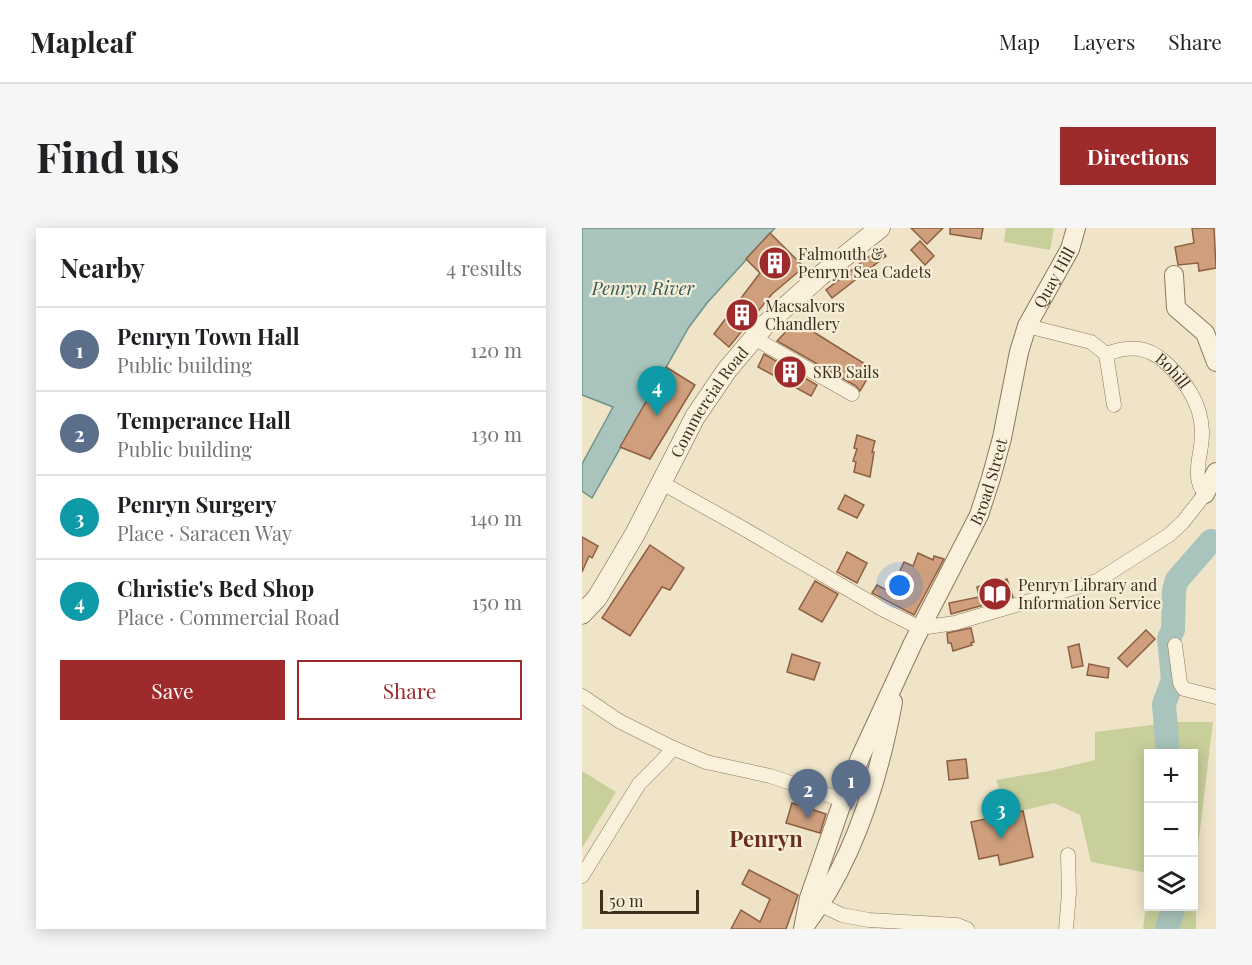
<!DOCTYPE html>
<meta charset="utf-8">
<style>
:root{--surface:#fff;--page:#f6f6f6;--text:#202124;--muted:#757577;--line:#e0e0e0;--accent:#9e2a2b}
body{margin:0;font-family:"Playfair Display",serif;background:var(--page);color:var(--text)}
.controls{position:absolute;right:18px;bottom:18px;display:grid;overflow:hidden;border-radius:0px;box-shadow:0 3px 15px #0003}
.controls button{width:54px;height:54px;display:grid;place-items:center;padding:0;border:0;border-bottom:2px solid var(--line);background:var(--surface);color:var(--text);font:30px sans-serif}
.scale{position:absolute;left:18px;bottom:15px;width:99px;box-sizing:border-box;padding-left:6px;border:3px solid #3d2e20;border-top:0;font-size:16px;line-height:21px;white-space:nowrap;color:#3d2e20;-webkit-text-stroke:4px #f7eed8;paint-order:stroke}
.you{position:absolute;left:318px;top:358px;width:21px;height:21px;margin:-15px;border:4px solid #fff;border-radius:50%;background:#1a73e8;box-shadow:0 0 0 9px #1a73e833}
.badge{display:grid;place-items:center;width:39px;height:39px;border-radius:50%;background:var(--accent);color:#fff;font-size:20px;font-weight:700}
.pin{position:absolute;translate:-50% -50px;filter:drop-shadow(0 2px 3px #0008)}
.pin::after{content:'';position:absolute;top:32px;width:21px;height:18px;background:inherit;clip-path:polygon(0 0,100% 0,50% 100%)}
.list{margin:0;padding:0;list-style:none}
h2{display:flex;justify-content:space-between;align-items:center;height:78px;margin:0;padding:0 24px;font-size:26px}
h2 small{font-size:20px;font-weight:400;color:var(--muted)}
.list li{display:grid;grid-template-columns:39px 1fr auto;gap:18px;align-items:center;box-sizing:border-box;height:84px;padding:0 24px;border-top:2px solid var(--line)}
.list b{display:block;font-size:22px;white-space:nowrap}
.list p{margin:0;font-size:20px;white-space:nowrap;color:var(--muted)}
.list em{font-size:20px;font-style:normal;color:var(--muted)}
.actions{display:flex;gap:12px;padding:18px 24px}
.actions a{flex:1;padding:14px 0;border:2px solid var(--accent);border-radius:0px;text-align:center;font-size:21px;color:var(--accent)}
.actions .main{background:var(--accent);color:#fff}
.icon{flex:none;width:33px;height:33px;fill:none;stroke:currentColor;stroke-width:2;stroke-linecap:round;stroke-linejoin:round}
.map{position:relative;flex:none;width:634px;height:701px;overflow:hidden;border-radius:0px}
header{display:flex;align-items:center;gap:36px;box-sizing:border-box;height:84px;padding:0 30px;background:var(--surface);border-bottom:2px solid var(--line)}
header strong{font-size:28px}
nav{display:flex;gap:33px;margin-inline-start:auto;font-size:21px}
.intro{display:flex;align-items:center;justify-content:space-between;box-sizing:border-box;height:144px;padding:0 36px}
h1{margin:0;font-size:42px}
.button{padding:15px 27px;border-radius:0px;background:var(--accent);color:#fff;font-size:21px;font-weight:700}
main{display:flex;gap:36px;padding:0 36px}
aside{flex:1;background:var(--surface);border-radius:0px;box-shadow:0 3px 15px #0003}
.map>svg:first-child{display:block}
.green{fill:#c9cf9b}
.water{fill:#a9c4bc;stroke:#6f938a;stroke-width:1.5}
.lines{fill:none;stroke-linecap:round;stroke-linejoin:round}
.river{stroke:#a9c4bc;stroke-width:24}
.building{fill:#cf9f7d;stroke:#8d5f41;stroke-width:1.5}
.minor-casing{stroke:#8d765c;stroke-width:15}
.tertiary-casing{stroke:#8d765c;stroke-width:20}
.secondary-casing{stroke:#6f573f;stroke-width:21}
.minor{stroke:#faf1dc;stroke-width:14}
.tertiary{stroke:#faf1dc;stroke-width:18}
.secondary{stroke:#faf1dc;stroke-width:20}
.labels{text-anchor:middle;stroke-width:4.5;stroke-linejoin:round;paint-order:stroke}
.poi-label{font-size:16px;fill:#3d2e20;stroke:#f7eed8;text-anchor:start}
.street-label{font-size:16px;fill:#3d2e20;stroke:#f7eed8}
.water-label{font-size:18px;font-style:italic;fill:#2f5d5a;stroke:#f7eed8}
.district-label{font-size:22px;font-weight:bold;fill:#6b2e1e;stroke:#f7eed8}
</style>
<header>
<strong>Mapleaf</strong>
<nav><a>Map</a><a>Layers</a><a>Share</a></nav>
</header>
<div class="intro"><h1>Find us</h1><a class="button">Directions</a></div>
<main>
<aside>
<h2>Nearby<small>4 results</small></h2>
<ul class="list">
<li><span class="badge" style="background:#5c6f8a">1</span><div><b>Penryn Town Hall</b><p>Public building</p></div><em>120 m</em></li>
<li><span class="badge" style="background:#5c6f8a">2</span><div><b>Temperance Hall</b><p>Public building</p></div><em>130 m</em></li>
<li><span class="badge" style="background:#0f9aa8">3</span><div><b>Penryn Surgery</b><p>Place · Saracen Way</p></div><em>140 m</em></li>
<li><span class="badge" style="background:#0f9aa8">4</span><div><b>Christie's Bed Shop</b><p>Place · Commercial Road</p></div><em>150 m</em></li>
</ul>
<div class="actions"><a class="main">Save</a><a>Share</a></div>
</aside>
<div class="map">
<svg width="634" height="701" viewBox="0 0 634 701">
<rect width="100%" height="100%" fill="#f0e4c8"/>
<g class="green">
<path d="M424,0H472L468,22L422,14Z"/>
<path d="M594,494H631L614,634V701H561L566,660V678H612V526H566V645L509,634L498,587L472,575L426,586L414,552L467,543L513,532V504Z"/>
<path d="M0,543L34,564L0,620Z"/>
</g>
<path class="water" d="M0,0H193L125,75L107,99L10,270L0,263V236L31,179L0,167Z"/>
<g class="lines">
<g class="river">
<path d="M586,526L582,476L591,452L587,410L591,402L592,362L595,352L629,313"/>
<path d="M585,701L592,678"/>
</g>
</g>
<g class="building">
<path d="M329,0H361L345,16Z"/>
<path d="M368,0H401L399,11L368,6Z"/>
<path d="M610,0H632L634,40L617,43L616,35L596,37L593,19L612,15Z"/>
<path d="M188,5L222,39L190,66L147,119L132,106L178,45L164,31Z"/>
<path d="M338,13L352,28L343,37L329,22Z"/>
<path d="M298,20L304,28L250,70L244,62Z"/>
<path d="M214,93L291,141L278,163L274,158L195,113Z"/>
<path d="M182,126L235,157L229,168L176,139Z"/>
<path d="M84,139L113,157L68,231L38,219Z"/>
<path d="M275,207L293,213L290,224H292L288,249L272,244L274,234L271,233L275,221L272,220Z"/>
<path d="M263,267L282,277L275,290L256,281Z"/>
<path d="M0,309L16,318L10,330L7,328L0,344Z"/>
<path d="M68,317L102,340L88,362L80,359L48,408L20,390Z"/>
<path d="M265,324L285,335L275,355L255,344Z"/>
<path d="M336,325L351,332L352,328L362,331L332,387L290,365L295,357L316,368L325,349L317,345L322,334L331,338Z"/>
<path d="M425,351L431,369L369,386L367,375L397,369L395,359L403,356L406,358Z"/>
<path d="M233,353L256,366L240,394L217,381Z"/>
<path d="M389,400L392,414L389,415L390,417L371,423L369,415H366L365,405Z"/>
<path d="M564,402L573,411L545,439L536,430Z"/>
<path d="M497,416L501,438L490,440L486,419Z"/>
<path d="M210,426L238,435L232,452L205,444Z"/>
<path d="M507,436L527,440L526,450L505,447Z"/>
<path d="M384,531L386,550L367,552L365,533Z"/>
<path d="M210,575L244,586L238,605L204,595Z"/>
<path d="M441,583L451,629L418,637L416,627L397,631L389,594Z"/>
<path d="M167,642L216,667L204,701H149L159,682L178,694L188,671L160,656Z"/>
</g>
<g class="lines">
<defs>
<g id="minor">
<path d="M445,98L509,114L524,126"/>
<path d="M172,110L270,166"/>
<path id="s1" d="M524,126C547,117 566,118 584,135C604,154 619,175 620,203C621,225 608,248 623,266"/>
<path d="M524,126L532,177"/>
<path d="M80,255L157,298L300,381L338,400L373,395L515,353L587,307L601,294L623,266"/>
<path d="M593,417L598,455L602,461L634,469"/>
<path d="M0,468L37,493L91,520L124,534L188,548L261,572"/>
<path d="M0,648L57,556L81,532L91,520"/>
<path d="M239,677L260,687L287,692L375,697L385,701"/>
<path d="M484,701L487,665L486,627"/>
</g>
<g id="tertiary">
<path d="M592,47L594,80L623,105L634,134"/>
<path d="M623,266L634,244"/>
<path d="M225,695C272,632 297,550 311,474"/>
<path id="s2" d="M221,701L227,670L261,572L278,530L331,415L397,287L409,250L420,210L437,124L445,98L488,21L494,0"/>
</g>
<g id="secondary">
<path id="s3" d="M0,386L15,370L53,306L113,189L145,142L183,97L238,48L298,0"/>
</g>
</defs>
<use href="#minor" class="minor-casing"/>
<use href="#tertiary" class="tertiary-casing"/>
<use href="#secondary" class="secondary-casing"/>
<use href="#minor" class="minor"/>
<use href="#tertiary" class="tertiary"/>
<use href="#secondary" class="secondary"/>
</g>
<defs>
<symbol id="building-disc" viewBox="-11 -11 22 22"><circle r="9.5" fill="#9e2a2b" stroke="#f7eed8"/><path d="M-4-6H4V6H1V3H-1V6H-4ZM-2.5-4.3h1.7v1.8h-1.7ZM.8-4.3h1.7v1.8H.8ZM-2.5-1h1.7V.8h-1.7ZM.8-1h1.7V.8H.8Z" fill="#fff"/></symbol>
<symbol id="library-disc" viewBox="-11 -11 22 22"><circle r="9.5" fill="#9e2a2b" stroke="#f7eed8"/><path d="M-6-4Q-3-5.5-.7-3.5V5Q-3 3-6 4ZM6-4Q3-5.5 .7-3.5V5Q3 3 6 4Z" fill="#fff"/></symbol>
</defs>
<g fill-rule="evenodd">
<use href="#building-disc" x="174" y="16" width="38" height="38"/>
<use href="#building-disc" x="141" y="68" width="38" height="38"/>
<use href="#building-disc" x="189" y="125" width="38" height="38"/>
<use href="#library-disc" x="394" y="347" width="38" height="38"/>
</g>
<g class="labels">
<g class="poi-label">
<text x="216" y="32">Falmouth &amp;<tspan x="216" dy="18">Penryn Sea Cadets</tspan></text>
<text x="183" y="84">Macsalvors<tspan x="183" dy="18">Chandlery</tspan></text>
<text x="231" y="150">SKB Sails</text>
<text x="436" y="363">Penryn Library and<tspan x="436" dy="18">Information Service</tspan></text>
</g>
<g class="street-label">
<text dy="6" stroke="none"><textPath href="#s2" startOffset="702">Quay Hill</textPath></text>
<text dy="6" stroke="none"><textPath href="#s1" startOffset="75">Bohill</textPath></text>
<text dy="6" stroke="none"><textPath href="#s3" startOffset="248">Commercial Road</textPath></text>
<text dy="6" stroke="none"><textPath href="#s2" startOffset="486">Broad Street</textPath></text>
</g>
<g class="water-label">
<text x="61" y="67">Penryn River</text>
</g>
<g class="district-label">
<text x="184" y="619">Penryn</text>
</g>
</g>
</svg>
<div class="controls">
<button>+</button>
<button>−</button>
<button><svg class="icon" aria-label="layers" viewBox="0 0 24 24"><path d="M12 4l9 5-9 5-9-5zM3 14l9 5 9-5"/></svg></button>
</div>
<div class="scale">50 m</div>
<div class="you"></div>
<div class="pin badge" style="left:269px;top:582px;background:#5c6f8a">1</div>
<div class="pin badge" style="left:226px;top:591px;background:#5c6f8a">2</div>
<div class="pin badge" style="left:419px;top:611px;background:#0f9aa8">3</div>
<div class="pin badge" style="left:75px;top:188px;background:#0f9aa8">4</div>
</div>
</main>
